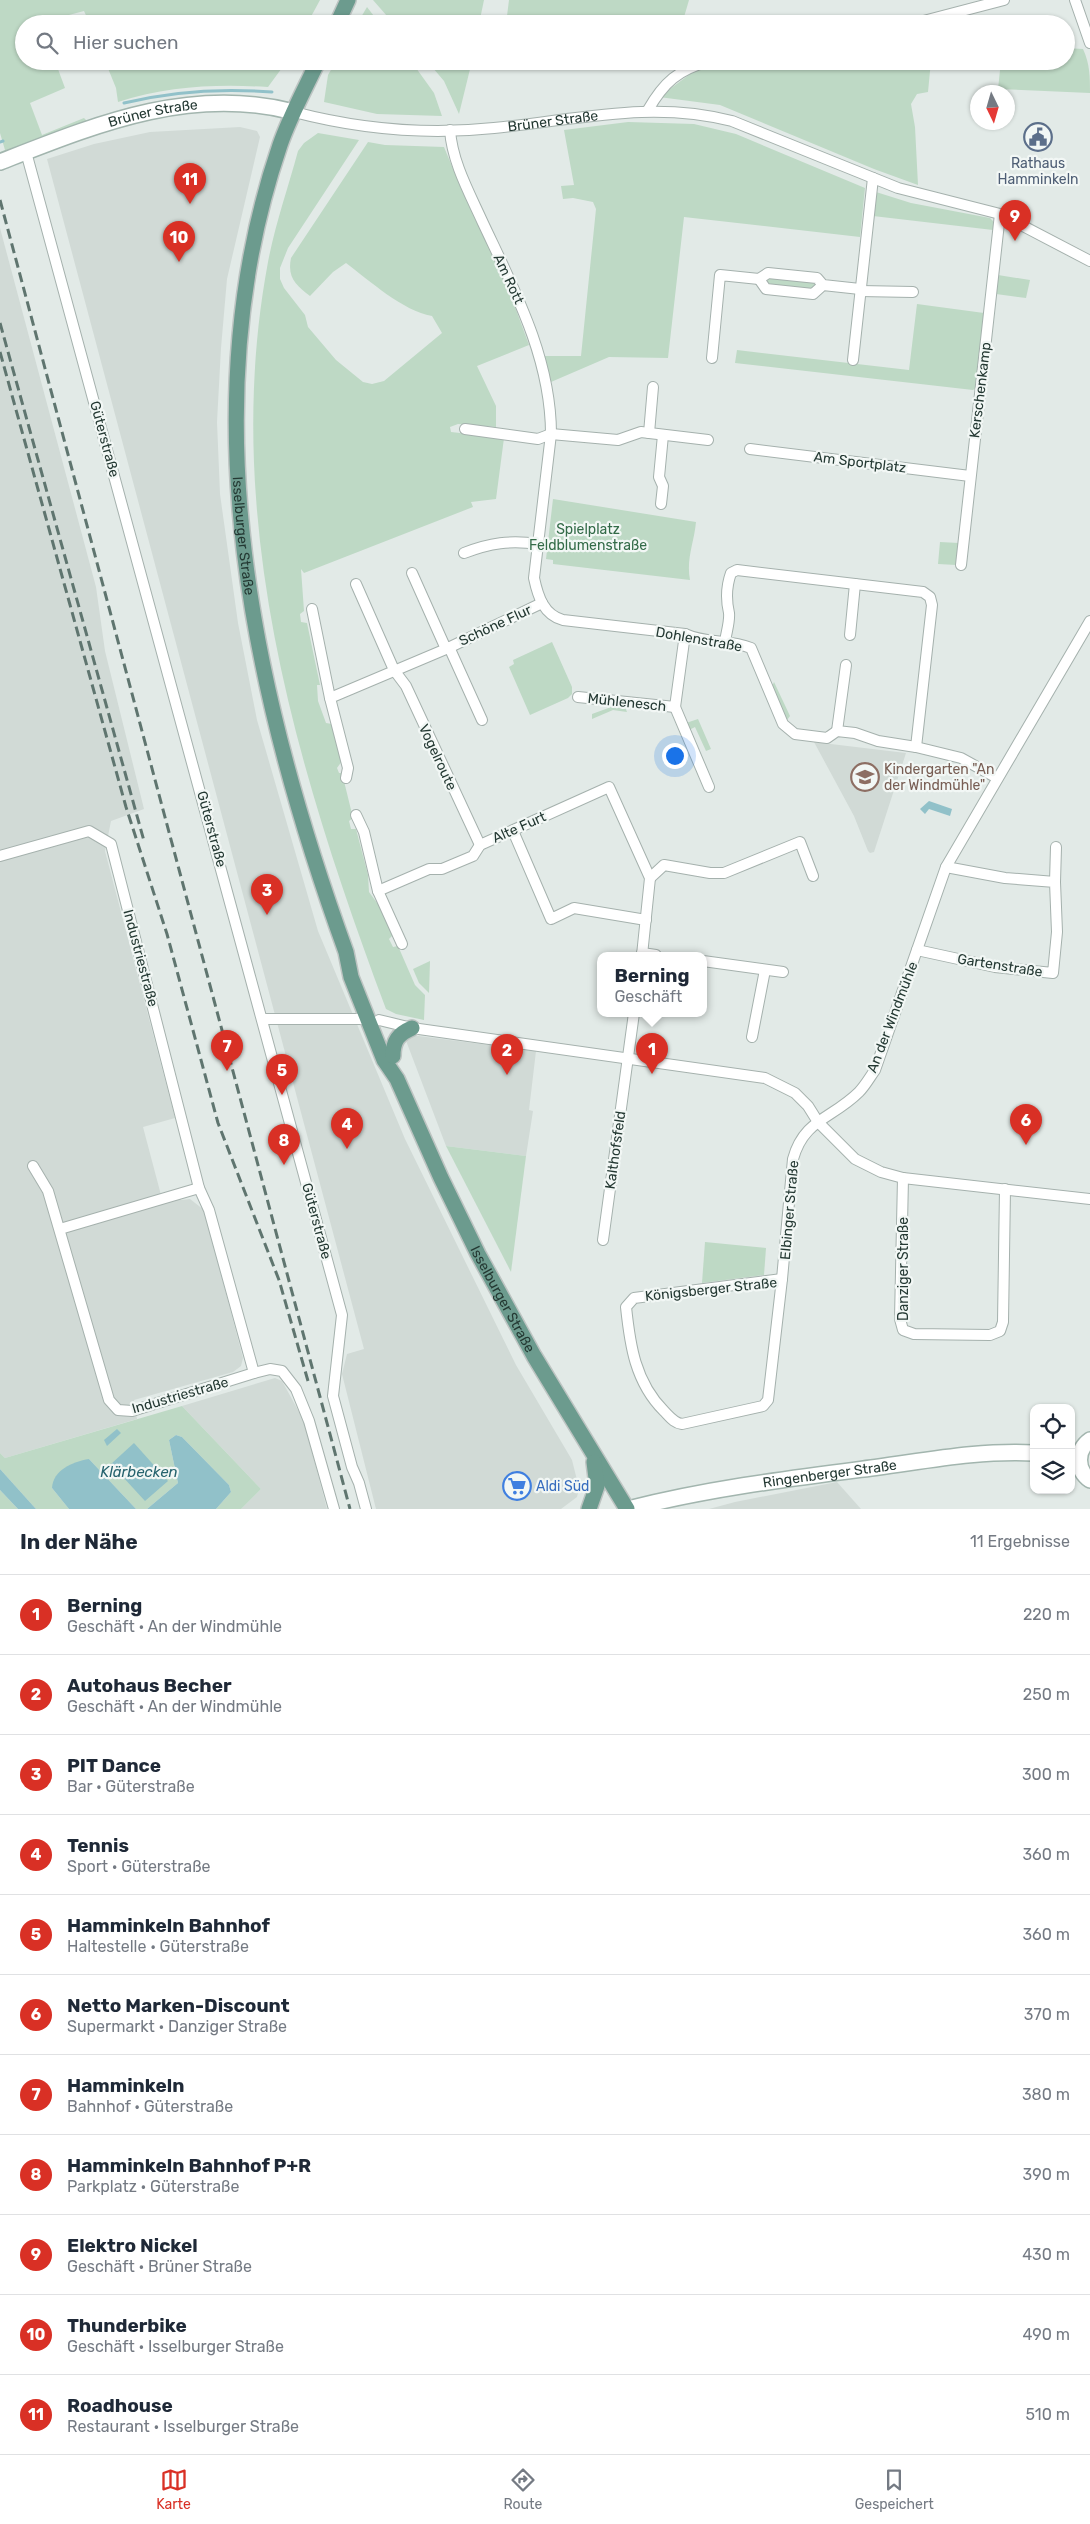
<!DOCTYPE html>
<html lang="de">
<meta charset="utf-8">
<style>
:root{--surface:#fff;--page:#f6f6f7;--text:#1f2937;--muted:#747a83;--line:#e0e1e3;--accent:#d93025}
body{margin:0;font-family:Rubik,sans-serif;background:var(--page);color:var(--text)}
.controls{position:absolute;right:15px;bottom:15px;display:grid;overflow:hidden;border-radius:10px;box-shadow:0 1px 4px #0004}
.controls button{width:45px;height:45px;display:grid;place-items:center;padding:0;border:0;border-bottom:1px solid var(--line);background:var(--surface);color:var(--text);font:25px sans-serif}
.compass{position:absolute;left:970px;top:85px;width:45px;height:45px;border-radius:50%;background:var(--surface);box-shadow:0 1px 4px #0004;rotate:175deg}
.you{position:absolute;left:674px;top:755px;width:18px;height:18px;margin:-12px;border:4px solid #fff;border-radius:50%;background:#1a73e8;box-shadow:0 0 0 8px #1a73e833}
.badge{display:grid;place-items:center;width:32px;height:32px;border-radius:50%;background:var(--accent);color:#fff;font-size:16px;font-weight:700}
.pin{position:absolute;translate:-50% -41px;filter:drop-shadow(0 1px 2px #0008)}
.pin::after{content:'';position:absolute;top:26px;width:18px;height:15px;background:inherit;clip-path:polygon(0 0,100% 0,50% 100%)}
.popup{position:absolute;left:597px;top:952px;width:110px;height:65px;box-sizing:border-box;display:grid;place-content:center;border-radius:10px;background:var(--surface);filter:drop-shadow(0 1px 4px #0005);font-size:16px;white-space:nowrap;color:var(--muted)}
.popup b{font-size:19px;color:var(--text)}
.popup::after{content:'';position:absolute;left:50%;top:100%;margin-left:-10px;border:10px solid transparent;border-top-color:var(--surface)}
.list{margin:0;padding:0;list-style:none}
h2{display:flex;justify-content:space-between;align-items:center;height:65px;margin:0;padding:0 20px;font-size:21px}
h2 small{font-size:16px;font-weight:400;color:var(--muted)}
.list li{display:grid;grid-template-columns:32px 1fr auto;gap:15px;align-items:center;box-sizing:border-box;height:80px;padding:0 20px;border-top:1px solid var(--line)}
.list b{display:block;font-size:19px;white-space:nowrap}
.list p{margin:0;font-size:16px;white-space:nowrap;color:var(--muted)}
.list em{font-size:16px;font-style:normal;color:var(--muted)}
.icon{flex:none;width:28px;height:28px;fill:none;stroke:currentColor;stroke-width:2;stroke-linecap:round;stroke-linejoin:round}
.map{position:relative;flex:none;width:1090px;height:1509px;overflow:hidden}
.search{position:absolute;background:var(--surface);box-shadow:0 1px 4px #0004;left:15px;right:15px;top:15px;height:55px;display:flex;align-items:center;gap:12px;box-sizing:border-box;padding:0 18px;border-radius:28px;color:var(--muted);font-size:19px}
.sheet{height:945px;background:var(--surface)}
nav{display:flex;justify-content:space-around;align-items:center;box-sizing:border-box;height:70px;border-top:1px solid var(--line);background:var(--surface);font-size:14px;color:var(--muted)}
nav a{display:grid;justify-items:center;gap:2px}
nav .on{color:var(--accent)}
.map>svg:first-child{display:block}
.built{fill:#d1dad6}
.green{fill:#bed9c5}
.water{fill:#91c1c9}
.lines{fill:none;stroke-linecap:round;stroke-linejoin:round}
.stream{stroke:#91c1c9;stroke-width:3}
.minor-casing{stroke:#a5b1ad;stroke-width:12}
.secondary-casing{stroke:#a2b5ae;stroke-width:18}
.primary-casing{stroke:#bdc4c2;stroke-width:18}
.minor{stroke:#fff;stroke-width:10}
.secondary{stroke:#fff;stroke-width:15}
.primary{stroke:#6c9b8e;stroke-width:15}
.rail{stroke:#5f756f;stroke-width:3;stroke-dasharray:10 5;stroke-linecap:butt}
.labels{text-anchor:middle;stroke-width:4.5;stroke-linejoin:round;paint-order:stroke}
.street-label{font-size:14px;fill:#243933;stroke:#f2f7f5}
.service-label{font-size:14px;fill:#4e5e75;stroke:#f2f7f5}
.park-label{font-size:14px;fill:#336b48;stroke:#f2f7f5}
.education-label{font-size:14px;fill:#785e54;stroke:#f2f7f5;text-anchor:start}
.shop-label{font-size:14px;fill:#366cbe;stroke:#f2f7f5;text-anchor:start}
.water-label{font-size:15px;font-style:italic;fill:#26636e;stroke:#f2f7f5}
</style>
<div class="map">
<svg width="1090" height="1509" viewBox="0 0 1090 1509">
<rect width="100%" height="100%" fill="#e2eae7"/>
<g class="built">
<path d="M240,127L257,131L260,137L227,279L221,348L217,422L220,494L238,623L257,720L318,931L405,1139L516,1365L572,1460L579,1488L577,1497L561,1509H376L342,1374L347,1354L364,1349L47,159L94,144L150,132Z"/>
<path d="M0,228L96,587L105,651L144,809L111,821L105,851L175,1118L143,1127L161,1195L178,1191L181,1200L190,1199L204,1210L243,1358L241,1366L233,1372L134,1400L137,1419L5,1458L0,1453Z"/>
<path d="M814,742L906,753L874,852L870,853L868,851L854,816Z"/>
<path d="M411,1035L536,1051L529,1110L533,1111L526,1156L446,1146L405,1038Z"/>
<path d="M275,1378L282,1381L304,1421L327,1509H241L261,1489L182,1406Z"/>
<path d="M837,1482L861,1509H709L735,1502Z"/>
</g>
<g class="green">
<path d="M0,0H320L307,24H90L84,11L35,24H24V61H55L65,88L30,103L42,135L84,118L87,121L0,156V152L5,150L0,133Z"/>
<path d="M373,0H484L479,24H394Z"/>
<path d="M509,0H689L682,24H506Z"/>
<path d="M367,7L380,24H357Z"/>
<path d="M1066,48L1083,49C1090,64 1090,77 1090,93L998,89L1001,61H1066Z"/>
<path d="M105,61H287L268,87C216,84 168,86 118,102L116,88Z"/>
<path d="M336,61H411L434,93L442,116L377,114L324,102L328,75Z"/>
<path d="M427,61H472L459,114L444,81Z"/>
<path d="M725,61H931L928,92L917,94L911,104L915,127L918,185L874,169L720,105L659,97L697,69Z"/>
<path d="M628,122L694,124L736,134L865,188L860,237L684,217L668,358L609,357L551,382L544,356H581L596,209L593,202L573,198L563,199L561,186L574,185L564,130Z"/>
<path d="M318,133L359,140L288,248L280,268V279L284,288L305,315L308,327L336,360L363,382L372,384L384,381L442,333L432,316C403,311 370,281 346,263L333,272L310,296C296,285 287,278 291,258L368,142L385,145L444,147L461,188L507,285L529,345L477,366L496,406V427L458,424L450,427L451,432L504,438L496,499L471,502L473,507L304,573L301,569L304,611L300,614L301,622L307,623L320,685H317L318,701L326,723L332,724L342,761L337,768L339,773H342L353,818L349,821L351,829H356L368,875L369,892L380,907L393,935L389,939L393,947L398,946L415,985L425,995L424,1020L396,1014L386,1009C297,771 220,518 268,262C275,225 288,188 298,151L304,143Z"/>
<path d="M876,192L911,203L990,218L993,221V230L873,216Z"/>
<path d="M998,275L1030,280L1026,298L996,294Z"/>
<path d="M769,278L814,282L817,287L813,290L769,286L766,282Z"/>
<path d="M917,304L984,313L976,388L973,390L735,363L737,350L909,370Z"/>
<path d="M553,499L696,522C694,543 686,559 690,580L553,564V560L546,559Z"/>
<path d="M940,542L959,543L956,565L938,564Z"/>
<path d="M552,642L572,687V694L568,698L530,715L509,667L514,664L513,660Z"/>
<path d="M774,682L790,716L787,720L771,689Z"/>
<path d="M614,706L625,707L627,712L613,710L592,719V714Z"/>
<path d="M698,719L711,749L706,751L695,727L689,730L686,723Z"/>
<path d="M430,961L429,993L419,983L413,969Z"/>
<path d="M446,1146L526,1156L511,1272Z"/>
<path d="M705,1242L766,1248L764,1275L702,1283Z"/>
<path d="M182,1406L261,1489L241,1509H216L231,1492L229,1485L182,1437L176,1435L169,1440L178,1483L147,1509H136L89,1459L52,1488L69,1509H36L0,1469V1453L5,1458Z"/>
<path d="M0,1490L18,1509H0Z"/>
</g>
<g class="water">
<path d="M929,801L952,809L950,816L929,809L925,814L920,809Z"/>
<path d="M117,1429L121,1433L107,1446L104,1440Z"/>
<path d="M176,1435L182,1437L229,1485L231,1492L216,1509H147L178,1483L169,1440Z"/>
<path d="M134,1443L168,1481L145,1501L111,1464Z"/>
<path d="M89,1459L136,1509H69L52,1488C53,1470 72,1462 89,1459Z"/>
<path d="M0,1469L36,1509H18L0,1490Z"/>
</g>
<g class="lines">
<g class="stream">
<path d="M124,103C173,91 221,88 272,92"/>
<path d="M0,142L3,141"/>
</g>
<defs>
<g id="minor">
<path d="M1075,0L1090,43"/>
<path d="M912,24L1004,0"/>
<path d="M648,110C664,82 678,70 709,61"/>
<path id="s1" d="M294,112C359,129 428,135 494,128C577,120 650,100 732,121L898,188L1000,214L1090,261"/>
<path d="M450,130C452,162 470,194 483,223C514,289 551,358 551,434L534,578C538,597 544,615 563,620L685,634C706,644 729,639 751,648L783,724L795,734L827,738L837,731L855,733L878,741L916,747L961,758L997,778"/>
<path d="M26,152L342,1315L333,1396L352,1467L359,1483L366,1509"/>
<path d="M823,285L813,294L766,289L759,279L768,273L817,278L823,285L860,289"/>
<path d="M860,291L913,292"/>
<path d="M712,358L720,275L759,279"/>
<path d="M853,360L873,178"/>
<path d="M465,429L538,439L551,434L618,440L641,432L708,440"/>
<path d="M649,433L653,387"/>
<path d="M750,449L970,476"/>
<path d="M661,504L663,486L659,477L663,435"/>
<path d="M464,553C490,543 510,540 538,544"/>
<path d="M961,565L1000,214"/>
<path d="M412,573L446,649"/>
<path d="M356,584L394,670L406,686L480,845"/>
<path d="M312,609L330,698"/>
<path d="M850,635L855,584"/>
<path d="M725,642C726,633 730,622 729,613C726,600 726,587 731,573L737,570L923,592L930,597L932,605L916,747"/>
<path d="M449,647L482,720"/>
<path d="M578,697L675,707L685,634"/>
<path d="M675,707L709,787"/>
<path d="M837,731L846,665"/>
<path d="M346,778L348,768L330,698L446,649L542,603"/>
<path d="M356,815L364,832L378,891L402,944"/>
<path d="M513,831L551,919L574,908L646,920"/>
<path d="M0,856L89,831L111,844L199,1188L209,1210L254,1373"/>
<path d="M650,878L664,865L710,873H724L800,842L813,876"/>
<path d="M1055,882L1056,847"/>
<path d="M378,891L429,869H442L473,856L480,845L609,787L650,878L642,955"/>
<path d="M917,950L995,967L1053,973L1057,932L1055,882L1005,878L946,867"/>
<path d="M642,953L656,955"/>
<path d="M703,961L783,972"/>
<path d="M262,1019H368"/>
<path d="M379,1020L412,1028L765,1078L795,1093L808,1106L818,1122L855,1159L881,1172L903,1178L1090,1199"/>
<path d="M752,1037L765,970"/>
<path d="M33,1166L48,1191L109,1400L118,1410L132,1411L254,1373L270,1369L282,1371L296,1389L309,1421L334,1509"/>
<path d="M903,1178L900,1319L903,1330L914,1334L990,1335L1000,1331L1003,1322L1005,1189"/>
<path d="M60,1229L199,1188"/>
<path d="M603,1240L634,1013"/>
<path d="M782,1279L793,1159C804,1119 832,1119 859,1092C865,1086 870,1077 875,1070L946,867L1090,621"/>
<path d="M782,1279L768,1400L763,1406L682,1424C674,1423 670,1417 664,1411C635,1382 630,1345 626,1307L634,1298Z"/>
</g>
<g id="secondary">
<path id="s2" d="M0,162C95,125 190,85 294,112"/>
<path d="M1090,1440C1076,1450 1076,1470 1090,1480"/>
<path id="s3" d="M628,1509C710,1488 794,1478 879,1467C930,1460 982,1450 1034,1453"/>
</g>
<g id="primary">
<path d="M337,24L348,0"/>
<path id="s4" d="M318,61C305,89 290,116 280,145C189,410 254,698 346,952L351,977L384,1060L397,1079L441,1178L478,1254L534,1356L627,1509"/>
<path d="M393,1056C393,1041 398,1034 412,1028"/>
<path d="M589,1509L597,1486L594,1462"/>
</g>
</defs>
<use href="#minor" class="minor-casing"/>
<use href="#secondary" class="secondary-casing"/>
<use href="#primary" class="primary-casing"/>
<use href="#minor" class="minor"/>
<use href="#secondary" class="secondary"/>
<use href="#primary" class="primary"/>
<g class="rail">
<path d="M0,200L350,1509"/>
<path d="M0,323L144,841"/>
<path d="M0,352L126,807L167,934L218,1123L279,1280L308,1381"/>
</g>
</g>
<defs>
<symbol id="civic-ring" viewBox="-11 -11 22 22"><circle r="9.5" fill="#f2f7f5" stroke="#5c6f8a" stroke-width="1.5"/><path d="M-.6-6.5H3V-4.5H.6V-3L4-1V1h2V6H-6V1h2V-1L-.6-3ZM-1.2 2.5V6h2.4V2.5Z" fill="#5c6f8a"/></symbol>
<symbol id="school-ring" viewBox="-11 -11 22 22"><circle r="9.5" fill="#f2f7f5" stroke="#8d6e63" stroke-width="1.5"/><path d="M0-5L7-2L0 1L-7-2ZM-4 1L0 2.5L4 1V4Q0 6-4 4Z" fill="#8d6e63"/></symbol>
<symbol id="supermarket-ring" viewBox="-11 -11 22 22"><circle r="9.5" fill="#f2f7f5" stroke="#3f7fe0" stroke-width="1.5"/><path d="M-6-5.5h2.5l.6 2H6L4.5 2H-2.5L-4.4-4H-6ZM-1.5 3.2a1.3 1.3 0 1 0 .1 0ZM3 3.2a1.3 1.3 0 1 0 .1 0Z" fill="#3f7fe0"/></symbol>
</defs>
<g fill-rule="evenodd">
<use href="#civic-ring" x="1022" y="121" width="32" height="32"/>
<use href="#school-ring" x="849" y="761" width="32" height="32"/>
<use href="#supermarket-ring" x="501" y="1470" width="32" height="32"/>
</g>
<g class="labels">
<g class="street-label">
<text dy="5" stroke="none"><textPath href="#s2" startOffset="161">Brüner Straße</textPath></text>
<text dy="5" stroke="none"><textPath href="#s1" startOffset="261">Brüner Straße</textPath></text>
<text transform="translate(509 279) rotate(65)" y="5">Am Rott</text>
<text transform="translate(980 390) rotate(-83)" y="5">Kerschenkamp</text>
<text transform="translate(105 439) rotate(75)" y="5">Güterstraße</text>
<text transform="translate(860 462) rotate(7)" y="5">Am Sportplatz</text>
<text dy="5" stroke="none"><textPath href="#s4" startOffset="488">Isselburger Straße</textPath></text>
<text transform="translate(495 625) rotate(-25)" y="5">Schöne Flur</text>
<text transform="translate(699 639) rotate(10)" y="5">Dohlenstraße</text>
<text transform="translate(627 702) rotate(6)" y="5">Mühlenesch</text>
<text transform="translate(438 757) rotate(65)" y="5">Vogelroute</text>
<text transform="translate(519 827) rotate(-24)" y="5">Alte Furt</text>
<text transform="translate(212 829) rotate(75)" y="5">Güterstraße</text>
<text transform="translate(141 958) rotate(75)" y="5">Industriestraße</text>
<text transform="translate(1000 965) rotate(9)" y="5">Gartenstraße</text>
<text transform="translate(892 1017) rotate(-69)" y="5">An der Windmühle</text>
<text transform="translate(615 1150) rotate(-82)" y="5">Kalthofsfeld</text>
<text transform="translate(789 1210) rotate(-85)" y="5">Elbinger Straße</text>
<text transform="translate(317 1221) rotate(75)" y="5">Güterstraße</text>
<text transform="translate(903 1269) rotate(-90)" y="5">Danziger Straße</text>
<text transform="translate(711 1289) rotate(-6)" y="5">Königsberger Straße</text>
<text dy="5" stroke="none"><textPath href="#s4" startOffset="1300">Isselburger Straße</textPath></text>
<text transform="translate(180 1395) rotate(-16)" y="5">Industriestraße</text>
<text dy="5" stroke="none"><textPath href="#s3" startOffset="205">Ringenberger Straße</textPath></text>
</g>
<g class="service-label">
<text x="1038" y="168">Rathaus<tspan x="1038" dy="16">Hamminkeln</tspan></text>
</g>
<g class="park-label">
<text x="588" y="534">Spielplatz<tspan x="588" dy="16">Feldblumenstraße</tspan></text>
</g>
<g class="education-label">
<text x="884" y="774">Kindergarten "An<tspan x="884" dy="16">der Windmühle"</tspan></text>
</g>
<g class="shop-label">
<text x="536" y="1491">Aldi Süd</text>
</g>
<g class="water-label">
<text x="139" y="1477">Klärbecken</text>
</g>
</g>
</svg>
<div class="controls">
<button><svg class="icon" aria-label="locate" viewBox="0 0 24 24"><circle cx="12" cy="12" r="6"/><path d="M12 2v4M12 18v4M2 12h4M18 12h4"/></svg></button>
<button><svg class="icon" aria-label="layers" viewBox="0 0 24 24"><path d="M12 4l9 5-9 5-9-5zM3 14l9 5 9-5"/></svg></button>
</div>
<svg class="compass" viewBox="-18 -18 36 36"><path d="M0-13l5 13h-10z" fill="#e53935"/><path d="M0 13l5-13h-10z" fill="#747a83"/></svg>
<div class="you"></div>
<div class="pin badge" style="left:652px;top:1074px">1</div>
<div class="popup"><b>Berning</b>Geschäft</div>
<div class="pin badge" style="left:507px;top:1075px">2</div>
<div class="pin badge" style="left:267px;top:915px">3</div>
<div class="pin badge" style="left:347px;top:1149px">4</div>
<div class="pin badge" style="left:282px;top:1095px">5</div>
<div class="pin badge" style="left:1026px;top:1145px">6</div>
<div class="pin badge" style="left:227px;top:1071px">7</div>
<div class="pin badge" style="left:284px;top:1165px">8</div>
<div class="pin badge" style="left:1015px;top:241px">9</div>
<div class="pin badge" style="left:179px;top:262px">10</div>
<div class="pin badge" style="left:190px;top:204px">11</div>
<div class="search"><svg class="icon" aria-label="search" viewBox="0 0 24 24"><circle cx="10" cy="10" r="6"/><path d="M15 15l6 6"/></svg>Hier suchen</div>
</div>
<section class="sheet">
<h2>In der Nähe<small>11 Ergebnisse</small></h2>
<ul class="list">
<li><span class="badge">1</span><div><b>Berning</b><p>Geschäft · An der Windmühle</p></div><em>220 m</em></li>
<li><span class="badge">2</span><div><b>Autohaus Becher</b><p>Geschäft · An der Windmühle</p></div><em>250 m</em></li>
<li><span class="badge">3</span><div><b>PIT Dance</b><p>Bar · Güterstraße</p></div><em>300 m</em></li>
<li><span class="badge">4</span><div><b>Tennis</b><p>Sport · Güterstraße</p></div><em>360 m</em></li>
<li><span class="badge">5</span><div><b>Hamminkeln Bahnhof</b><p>Haltestelle · Güterstraße</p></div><em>360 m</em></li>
<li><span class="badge">6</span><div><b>Netto Marken-Discount</b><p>Supermarkt · Danziger Straße</p></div><em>370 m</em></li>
<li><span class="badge">7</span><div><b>Hamminkeln</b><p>Bahnhof · Güterstraße</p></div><em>380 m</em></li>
<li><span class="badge">8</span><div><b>Hamminkeln Bahnhof P+R</b><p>Parkplatz · Güterstraße</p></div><em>390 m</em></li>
<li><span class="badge">9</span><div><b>Elektro Nickel</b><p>Geschäft · Brüner Straße</p></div><em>430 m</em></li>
<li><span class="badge">10</span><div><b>Thunderbike</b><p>Geschäft · Isselburger Straße</p></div><em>490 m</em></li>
<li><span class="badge">11</span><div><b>Roadhouse</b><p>Restaurant · Isselburger Straße</p></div><em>510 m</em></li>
</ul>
</section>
<nav>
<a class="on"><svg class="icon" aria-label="map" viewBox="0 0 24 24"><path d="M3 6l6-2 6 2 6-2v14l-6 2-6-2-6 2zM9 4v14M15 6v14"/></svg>Karte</a>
<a><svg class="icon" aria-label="directions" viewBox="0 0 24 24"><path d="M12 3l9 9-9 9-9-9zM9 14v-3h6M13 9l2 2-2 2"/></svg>Route</a>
<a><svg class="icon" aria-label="saved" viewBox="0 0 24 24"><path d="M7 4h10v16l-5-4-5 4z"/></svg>Gespeichert</a>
</nav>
